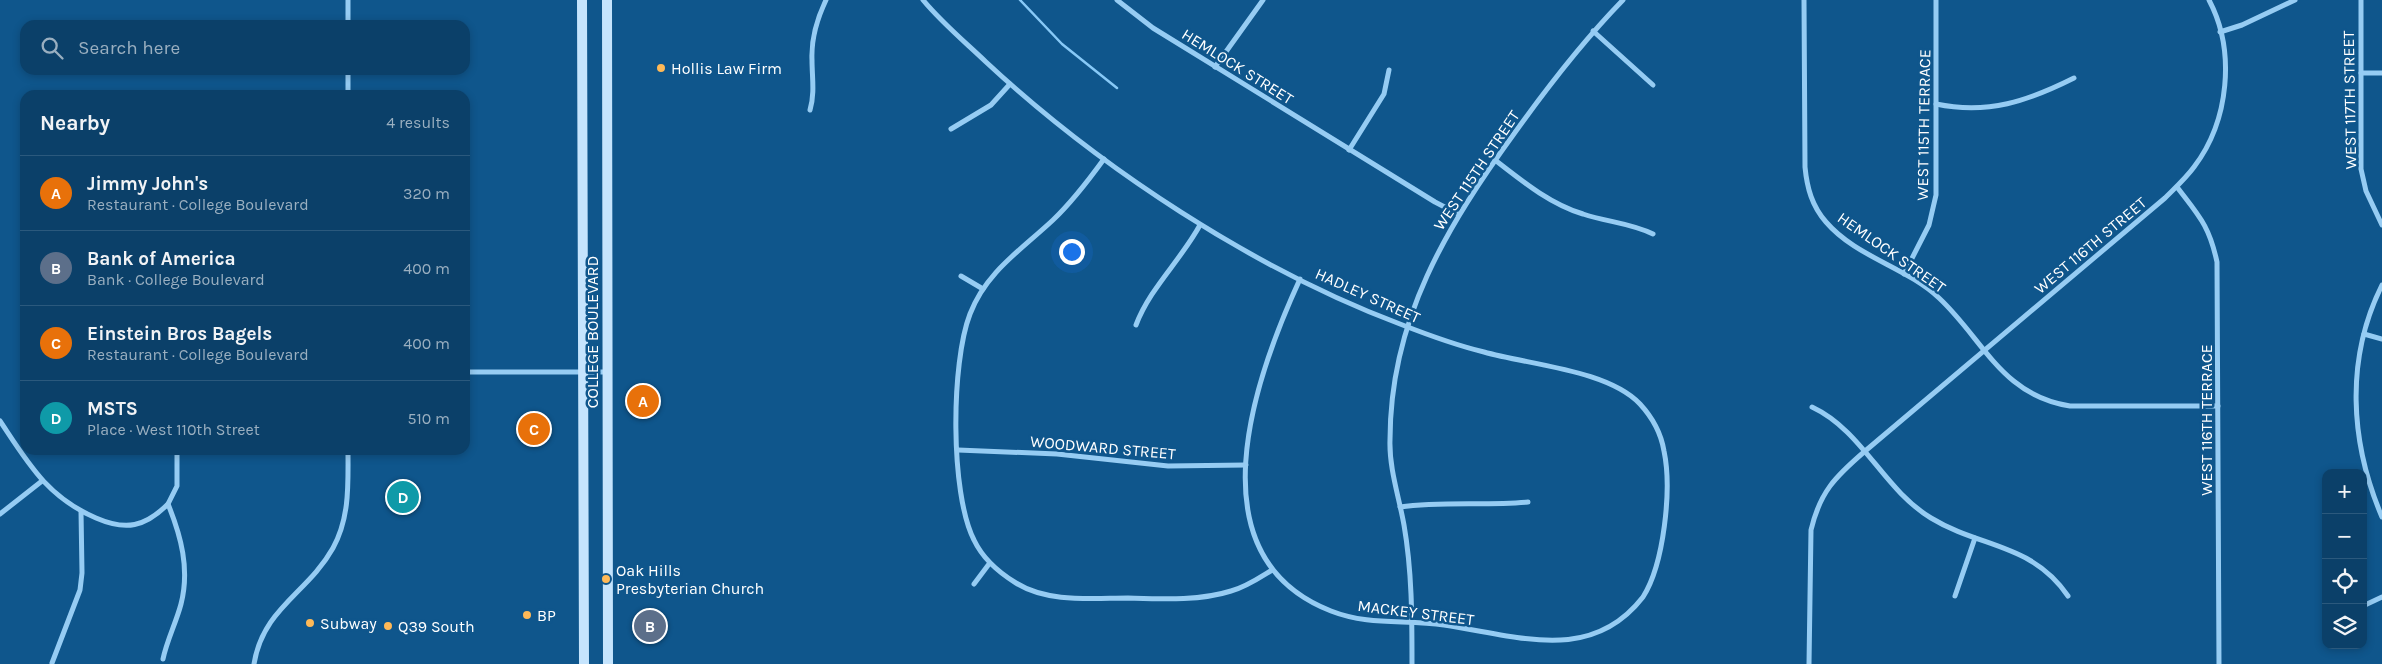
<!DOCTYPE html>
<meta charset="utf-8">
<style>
:root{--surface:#0b4069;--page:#194b71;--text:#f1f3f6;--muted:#9aafc0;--line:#2b597d;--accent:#95b2f1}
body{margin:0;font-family:Karla,sans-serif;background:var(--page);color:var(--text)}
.controls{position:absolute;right:15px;bottom:15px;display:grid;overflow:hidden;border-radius:10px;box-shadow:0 2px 8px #0003}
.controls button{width:45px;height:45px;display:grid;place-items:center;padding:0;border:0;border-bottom:1px solid var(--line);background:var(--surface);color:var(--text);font:25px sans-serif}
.you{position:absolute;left:1071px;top:251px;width:18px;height:18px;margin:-12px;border:4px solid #fff;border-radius:50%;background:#1a73e8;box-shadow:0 0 0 8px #1a73e833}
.badge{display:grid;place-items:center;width:32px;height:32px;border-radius:50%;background:var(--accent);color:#fff;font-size:16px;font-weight:700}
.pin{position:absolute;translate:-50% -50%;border:2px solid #fff;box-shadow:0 1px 5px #0006}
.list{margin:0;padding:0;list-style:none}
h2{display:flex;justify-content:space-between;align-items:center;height:65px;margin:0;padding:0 20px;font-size:21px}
h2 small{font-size:16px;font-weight:400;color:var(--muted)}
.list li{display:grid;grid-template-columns:32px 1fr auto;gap:15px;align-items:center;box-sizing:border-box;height:75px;padding:0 20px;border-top:1px solid var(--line)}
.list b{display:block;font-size:19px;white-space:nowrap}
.list p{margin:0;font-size:16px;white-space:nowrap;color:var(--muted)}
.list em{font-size:16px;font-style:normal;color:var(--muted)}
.icon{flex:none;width:28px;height:28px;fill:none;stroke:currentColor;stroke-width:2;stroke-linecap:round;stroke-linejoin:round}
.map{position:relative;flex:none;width:2382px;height:664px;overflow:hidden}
.search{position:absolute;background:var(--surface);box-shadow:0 2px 8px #0003;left:20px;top:20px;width:450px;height:55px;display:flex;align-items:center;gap:12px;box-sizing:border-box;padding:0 18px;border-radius:15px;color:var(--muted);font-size:19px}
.panel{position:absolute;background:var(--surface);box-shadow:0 2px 8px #0003;left:20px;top:90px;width:450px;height:365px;border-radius:15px}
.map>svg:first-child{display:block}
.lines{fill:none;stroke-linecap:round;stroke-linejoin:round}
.stream{stroke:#87c9f7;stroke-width:2.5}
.minor{stroke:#96ccf3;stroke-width:5}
.secondary{stroke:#c5e4fd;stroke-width:10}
.poi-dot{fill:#ffb957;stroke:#0f568c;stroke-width:2}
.labels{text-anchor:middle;stroke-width:5;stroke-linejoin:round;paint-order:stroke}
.street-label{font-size:16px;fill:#fff;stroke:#0f568c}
.poi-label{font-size:16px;fill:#fff;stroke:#0f568c;text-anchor:start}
</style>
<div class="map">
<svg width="2382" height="664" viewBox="0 0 2382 664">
<rect width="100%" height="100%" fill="#0f568c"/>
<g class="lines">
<path class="stream" d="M1020,0L1062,44L1117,88"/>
<g class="minor">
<path d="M348,0V25"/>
<path d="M923,0C942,23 965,42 986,62C1100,168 1254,269 1400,324C1428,335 1455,345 1484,352C1530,365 1608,370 1640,404C1652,417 1661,433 1664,451C1672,489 1664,564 1643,597C1591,664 1519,636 1444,625C1406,619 1369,626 1331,611C1191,556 1254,379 1300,279"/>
<path d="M1117,0L1153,28L1435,202L1458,214"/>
<path d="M1804,0L1805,167C1807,188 1812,206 1826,222C1856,257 1906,267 1939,298C1984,340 2001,395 2070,406H2218"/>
<path d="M2361,0V169L2366,191L2382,225"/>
<path d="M1593,31L1653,85"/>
<path d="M2220,32L2242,25L2295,0"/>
<path d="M1215,67L1263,0"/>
<path d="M2361,73H2382"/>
<path d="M348,95V70"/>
<path d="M1936,104C1988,115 2028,101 2074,78"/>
<path d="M810,110C815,93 812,77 812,60C811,39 817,19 826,0"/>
<path d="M951,129L991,105L1010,84"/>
<path d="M1349,150L1384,94L1389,70"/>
<path d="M1104,159C1088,181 1072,202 1053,220C1021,250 986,272 970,314C951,363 950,493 974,540C983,559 998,572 1016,583C1048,603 1092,598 1128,598C1161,599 1200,601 1231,591C1246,587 1259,578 1272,570"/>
<path d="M1495,160C1522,181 1550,204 1583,214C1607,222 1631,223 1653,234"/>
<path d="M2177,187C2199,216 2209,225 2217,262L2219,664"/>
<path d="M1904,274L1929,225L1936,195V0"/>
<path d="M961,276L983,289"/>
<path d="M2382,285C2345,359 2350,442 2382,517"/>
<path d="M1136,325C1150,288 1181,260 1200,225"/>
<path d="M2364,334L2382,339"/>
<path d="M465,372H606"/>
<path d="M1812,407C1863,431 1883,489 1931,518C1980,548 2032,543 2068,596"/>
<path d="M0,421C28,463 47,497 96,518C126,531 145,527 168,504"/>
<path d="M958,450L1057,454L1168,466L1246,465"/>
<path d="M1400,507C1443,501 1485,506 1528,502"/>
<path d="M0,514L42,481"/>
<path d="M974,584L989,564"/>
<path d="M1955,596L1975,538"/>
<path d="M2365,605L2382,597"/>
<path d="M163,659C167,640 176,623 181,604C190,569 181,536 168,504L177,486V450"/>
<path d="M52,663L80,590L82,573L81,511"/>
<path d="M254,664C263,608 308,593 333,548C350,517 348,484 348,450"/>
<path d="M1412,664C1412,617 1412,571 1404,525C1399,497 1389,468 1390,440C1390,319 1447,226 1516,131C1549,85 1583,41 1623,0"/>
<path d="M1809,664L1811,530C1820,492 1835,477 1864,452L2165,198C2175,188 2186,178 2194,167C2229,121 2236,51 2209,0"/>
</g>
<g class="secondary">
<path d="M582,0L584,664"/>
<path d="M607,0L608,664"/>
</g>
</g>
<g class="poi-dot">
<circle cx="661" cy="68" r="5"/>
<circle cx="606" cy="579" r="5"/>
<circle cx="527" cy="615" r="5"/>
<circle cx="310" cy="623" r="5"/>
<circle cx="388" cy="626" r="5"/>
</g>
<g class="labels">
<g class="street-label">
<text transform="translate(1238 66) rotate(32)" y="6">HEMLOCK STREET</text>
<text transform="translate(2349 100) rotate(-91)" y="6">WEST 117TH STREET</text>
<text transform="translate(1923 125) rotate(-89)" y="6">WEST 115TH TERRACE</text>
<text transform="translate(1476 170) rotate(-56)" y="6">WEST 115TH STREET</text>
<text transform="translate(2090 245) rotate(-40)" y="6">WEST 116TH STREET</text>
<text transform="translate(1892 252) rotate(35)" y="6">HEMLOCK STREET</text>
<text transform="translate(1368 295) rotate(24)" y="6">HADLEY STREET</text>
<text transform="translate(592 332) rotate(-90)" y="6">COLLEGE BOULEVARD</text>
<text transform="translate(2206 420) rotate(-90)" y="6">WEST 116TH TERRACE</text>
<text transform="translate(1103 447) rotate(5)" y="6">WOODWARD STREET</text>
<text transform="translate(1416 612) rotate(7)" y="6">MACKEY STREET</text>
</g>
<g class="poi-label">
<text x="671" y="74">Hollis Law Firm</text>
<text x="616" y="576">Oak Hills<tspan x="616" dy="18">Presbyterian Church</tspan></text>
<text x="537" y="621">BP</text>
<text x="320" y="629">Subway</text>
<text x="398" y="632">Q39 South</text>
</g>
</g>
</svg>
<div class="controls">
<button>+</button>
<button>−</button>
<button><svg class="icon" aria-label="locate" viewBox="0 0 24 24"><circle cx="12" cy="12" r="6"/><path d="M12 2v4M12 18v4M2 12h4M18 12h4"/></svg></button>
<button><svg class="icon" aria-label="layers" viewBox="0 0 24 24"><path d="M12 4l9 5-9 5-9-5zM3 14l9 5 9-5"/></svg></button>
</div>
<div class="you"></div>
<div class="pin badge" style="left:643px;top:401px;background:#e8710a">A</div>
<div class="pin badge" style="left:650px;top:626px;background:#5c6f8a">B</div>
<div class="pin badge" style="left:534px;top:429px;background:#e8710a">C</div>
<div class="pin badge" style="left:403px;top:497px;background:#0f9aa8">D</div>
<div class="search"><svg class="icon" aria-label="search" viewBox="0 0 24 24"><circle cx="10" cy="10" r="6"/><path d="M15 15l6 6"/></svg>Search here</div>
<section class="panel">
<h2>Nearby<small>4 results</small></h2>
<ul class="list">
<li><span class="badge" style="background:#e8710a">A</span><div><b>Jimmy John's</b><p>Restaurant · College Boulevard</p></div><em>320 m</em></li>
<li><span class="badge" style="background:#5c6f8a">B</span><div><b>Bank of America</b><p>Bank · College Boulevard</p></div><em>400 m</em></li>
<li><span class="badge" style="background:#e8710a">C</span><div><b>Einstein Bros Bagels</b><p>Restaurant · College Boulevard</p></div><em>400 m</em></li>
<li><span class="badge" style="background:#0f9aa8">D</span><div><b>MSTS</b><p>Place · West 110th Street</p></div><em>510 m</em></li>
</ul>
</section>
</div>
